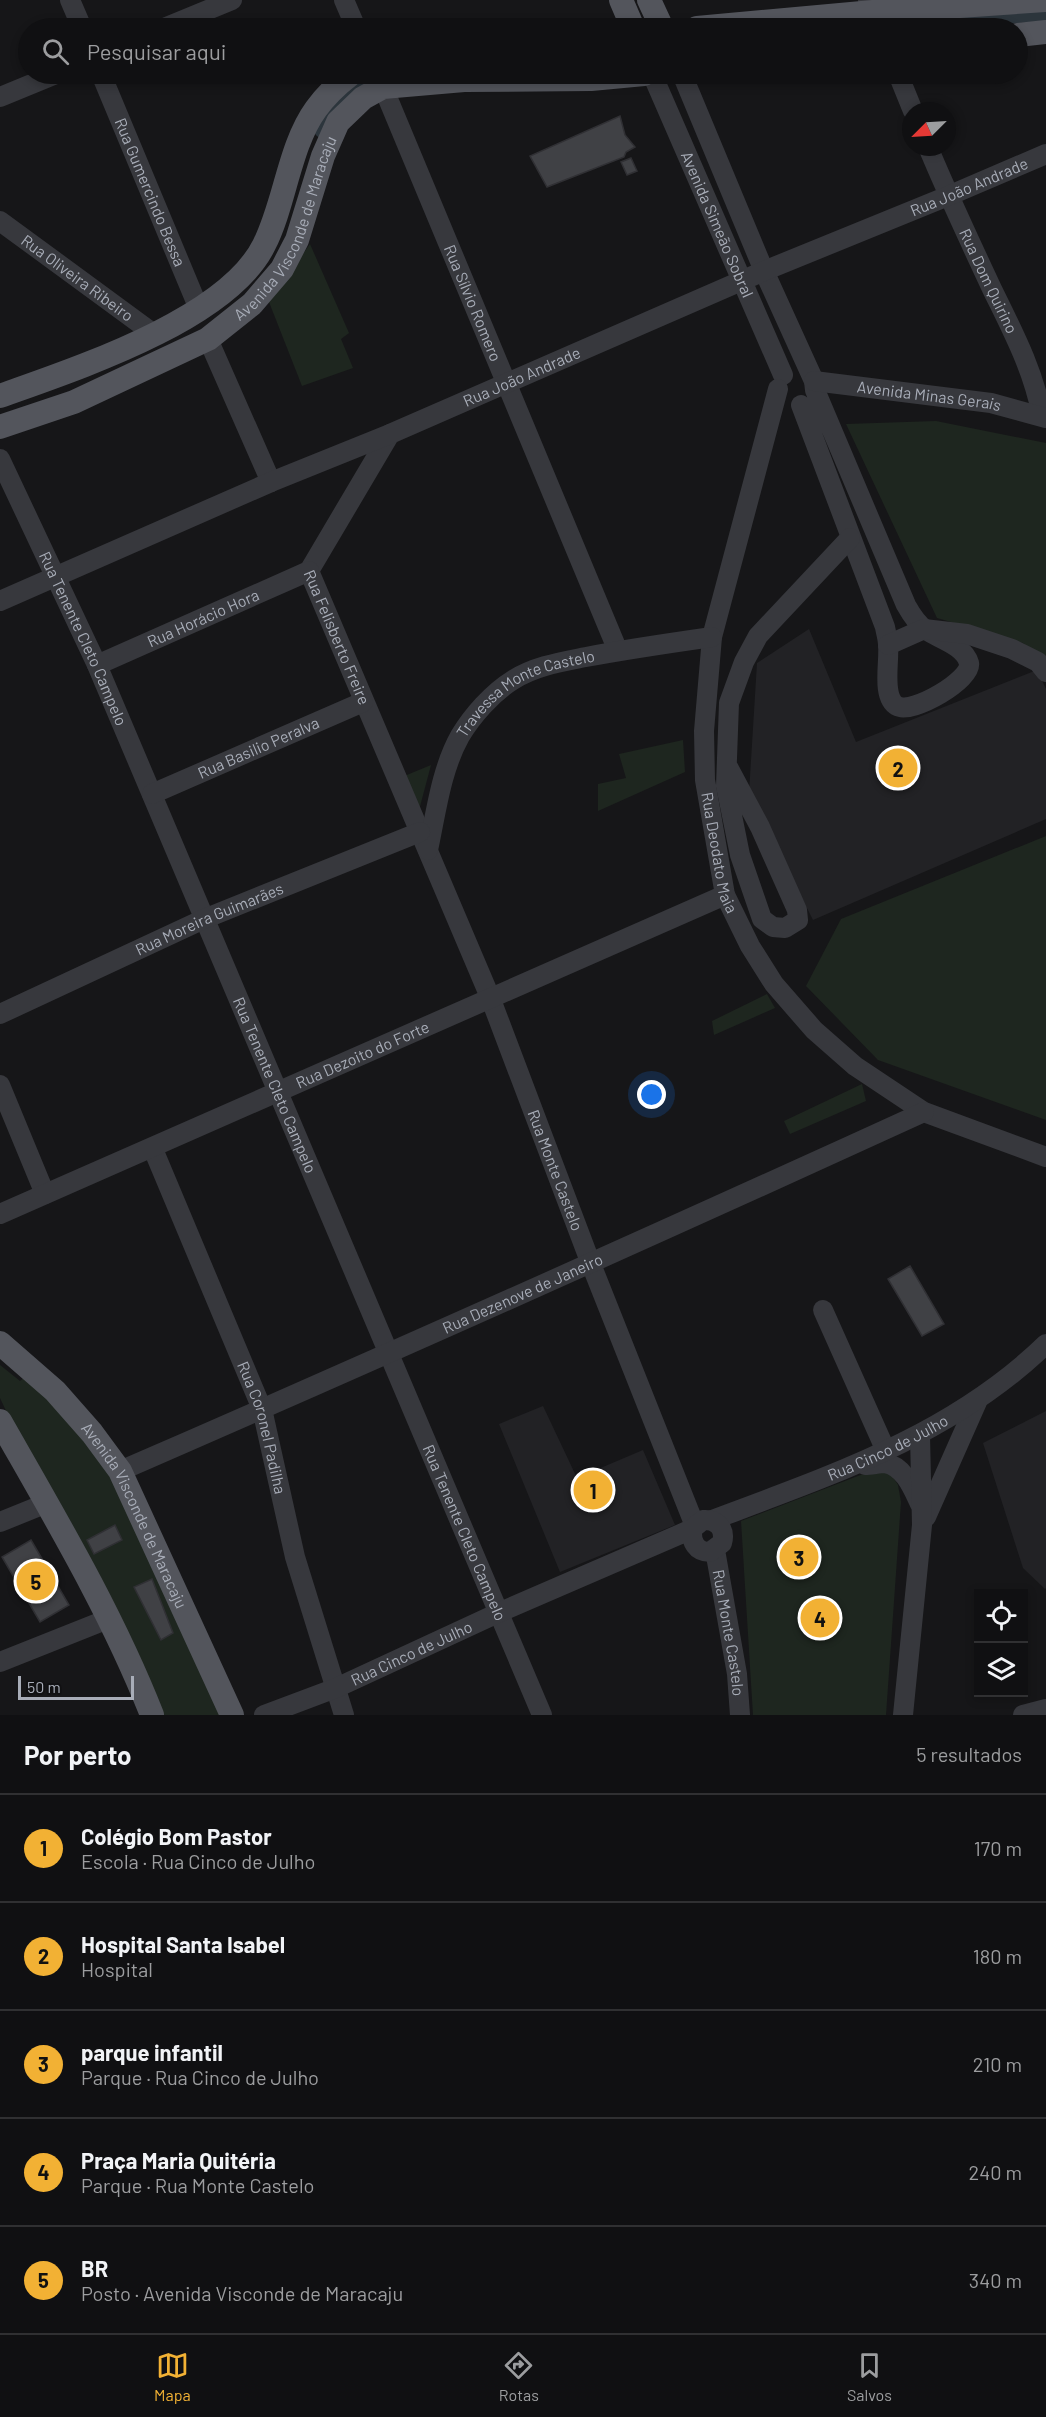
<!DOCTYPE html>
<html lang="pt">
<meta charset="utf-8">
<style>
:root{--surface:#101012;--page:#1e1e20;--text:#f1f3f6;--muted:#9c9d9f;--line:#303032;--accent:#f2b134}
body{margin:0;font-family:Barlow,sans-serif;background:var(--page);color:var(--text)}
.controls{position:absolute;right:18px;bottom:18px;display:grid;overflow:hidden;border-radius:0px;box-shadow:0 3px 9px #0003}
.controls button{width:54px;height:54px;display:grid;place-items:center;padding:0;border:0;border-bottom:2px solid var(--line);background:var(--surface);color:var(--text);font:30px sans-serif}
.compass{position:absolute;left:902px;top:102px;width:54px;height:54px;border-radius:50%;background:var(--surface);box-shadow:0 3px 9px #0003;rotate:246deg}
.scale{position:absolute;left:18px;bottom:15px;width:116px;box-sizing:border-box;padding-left:6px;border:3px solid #a8adb8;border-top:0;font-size:16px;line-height:21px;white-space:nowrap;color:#a8adb8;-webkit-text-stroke:4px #111113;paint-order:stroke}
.you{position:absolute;left:652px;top:1095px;width:21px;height:21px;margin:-15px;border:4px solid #fff;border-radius:50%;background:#1a73e8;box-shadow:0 0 0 9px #1a73e833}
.badge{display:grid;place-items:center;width:39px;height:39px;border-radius:50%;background:var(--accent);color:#111;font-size:20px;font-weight:700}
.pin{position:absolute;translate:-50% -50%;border:3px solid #fff;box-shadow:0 2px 6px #0006}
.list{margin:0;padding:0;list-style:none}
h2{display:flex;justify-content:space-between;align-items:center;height:78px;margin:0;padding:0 24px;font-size:26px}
h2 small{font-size:20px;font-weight:400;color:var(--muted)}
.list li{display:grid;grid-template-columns:39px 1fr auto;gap:18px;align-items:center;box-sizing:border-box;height:108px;padding:0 24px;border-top:2px solid var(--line)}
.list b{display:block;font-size:22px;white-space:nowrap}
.list p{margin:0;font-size:20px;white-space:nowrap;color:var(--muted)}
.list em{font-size:20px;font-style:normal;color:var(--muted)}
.icon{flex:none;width:33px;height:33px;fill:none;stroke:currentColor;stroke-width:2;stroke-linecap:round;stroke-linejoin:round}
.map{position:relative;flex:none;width:1046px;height:1715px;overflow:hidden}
.search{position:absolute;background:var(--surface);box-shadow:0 3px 9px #0003;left:18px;right:18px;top:18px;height:66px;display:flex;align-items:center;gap:15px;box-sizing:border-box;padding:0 21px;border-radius:33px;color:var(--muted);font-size:22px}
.sheet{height:618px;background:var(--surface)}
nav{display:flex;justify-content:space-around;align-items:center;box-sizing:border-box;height:84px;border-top:2px solid var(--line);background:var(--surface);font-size:16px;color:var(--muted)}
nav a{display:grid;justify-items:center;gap:3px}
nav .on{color:var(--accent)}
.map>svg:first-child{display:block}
.built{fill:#222225}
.green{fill:#1e261f}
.water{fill:#2c353c}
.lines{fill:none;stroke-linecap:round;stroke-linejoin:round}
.canal{stroke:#2c353c;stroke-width:16}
.building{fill:#404145;stroke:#303034;stroke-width:1.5}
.minor{stroke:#37383d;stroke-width:20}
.major{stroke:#53555c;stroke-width:24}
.labels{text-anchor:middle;stroke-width:4.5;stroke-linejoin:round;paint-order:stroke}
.street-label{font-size:16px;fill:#a8adb8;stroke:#111113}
</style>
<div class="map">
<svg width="1046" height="1715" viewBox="0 0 1046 1715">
<rect width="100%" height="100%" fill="#161618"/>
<g class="built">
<path d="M809,629L856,742L1037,670L1046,689V819L813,920L749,793L757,663Z"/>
<path d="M543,1406L577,1478L643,1450L675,1525L560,1572L499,1424Z"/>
<path d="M1046,1411V1588L1045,1589L1023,1568L983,1443Z"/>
</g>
<g class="green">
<path d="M310,244L349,333L341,339L353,368L302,386L269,302Z"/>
<path d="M936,421L1046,443V662L1023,643L937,618L846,424Z"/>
<path d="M683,740L685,772L598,811V784L626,778L619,754Z"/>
<path d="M431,765L418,814L402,777Z"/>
<path d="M1046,836V1120L878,1060L806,986L841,919Z"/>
<path d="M767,994L775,1008L714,1035L712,1021Z"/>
<path d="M862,1084L866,1101L790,1134L784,1121Z"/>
<path d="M0,1365L20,1381L27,1375L101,1455L223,1715H159L39,1481L0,1398Z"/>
<path d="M876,1469L891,1474L898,1485L901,1502L886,1715H753L741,1521Z"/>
</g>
<path class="water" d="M596,1472L600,1483L576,1491L573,1481Z"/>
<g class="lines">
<g class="canal">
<path d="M842,28L1046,13"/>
<path d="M322,130L342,92L371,74"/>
</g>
</g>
<g class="building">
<path d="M620,116L625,135L635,147L626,152L624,157L547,187L530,156Z"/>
<path d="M631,158L637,171L627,175L621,162Z"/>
<path d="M910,1266L944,1324L922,1336L888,1279Z"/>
<path d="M115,1525L122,1540L94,1554L87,1540Z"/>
<path d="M31,1540L69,1605L40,1622L2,1557Z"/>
<path d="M152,1579L173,1633L161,1640L134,1587Z"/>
</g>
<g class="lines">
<g class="minor">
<path d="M70,0L82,28"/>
<path d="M344,0L356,28"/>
<path d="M868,0L879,28"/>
<path d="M164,28L232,0"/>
<path id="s1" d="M101,74L199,309"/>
<path id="s2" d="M652,74L783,375"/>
<path d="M682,74L764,271L814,381L815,390L906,605C911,614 917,624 926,630C939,639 964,645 969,663C973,679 912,715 897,706C881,697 890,661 888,645C888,639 886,633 885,627L801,405"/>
<path d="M898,74L913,111"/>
<path id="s3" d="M383,87L618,651"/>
<path d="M0,97L56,74"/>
<path id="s4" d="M928,147C948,195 970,242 992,289C1013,332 1033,369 1042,416"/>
<path id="s5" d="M0,221L154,334"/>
<path d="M208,339L271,482"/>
<path id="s6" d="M814,381L991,403L1046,418"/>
<path id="s7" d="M778,389L712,637L704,731L705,780L725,895L750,946L774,984L814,1030L855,1066L924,1112L1046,1157"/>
<path id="s8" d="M0,459L97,665L542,1715"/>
<path id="s9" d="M309,571L490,997L591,1264L695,1526"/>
<path d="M309,571L390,434"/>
<path id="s10" d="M0,601L271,482L390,434L764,271L948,196L1046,154"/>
<path d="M888,645L924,629L967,634L1012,649L1038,662L1046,672"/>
<path id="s11" d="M97,665L309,571"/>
<path d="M728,767L760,827L797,910L798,920L785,928L773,927L762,919L740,855L726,786L729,703L744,662L758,636L850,538"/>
<path id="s12" d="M152,794L363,702"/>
<path id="s13" d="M428,850C436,813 441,770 460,736C472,716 492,693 513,680C535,666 561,662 586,657C628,649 670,643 712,637"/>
<path id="s14" d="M0,1014L204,919L420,832"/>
<path d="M0,1085L45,1194"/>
<path id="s15" d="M153,1149L262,1409L295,1557L344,1715"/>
<path id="s16" d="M0,1214L725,895"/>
<path d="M823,1310L886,1451"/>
<path d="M865,1465C871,1465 879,1463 885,1463C904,1466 913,1489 920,1504"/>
<path id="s17" d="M120,1471C389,1354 657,1234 924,1112"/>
<path d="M926,1517L977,1402"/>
<path id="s18" d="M712,1520C832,1475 952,1435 1046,1344"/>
<path d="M0,1522L47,1503"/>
<path id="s19" d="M715,1550L737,1674L740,1715"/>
<path d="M0,1662L108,1619"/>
<path id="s20" d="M264,1715L336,1688L498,1613L692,1529L703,1520C717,1519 726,1529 722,1543L710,1552C696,1552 691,1542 692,1529"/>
<path d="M903,1715L922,1525L920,1435"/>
<path d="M1023,1715L1046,1709"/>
</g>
<g class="major">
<path d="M621,0L633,28"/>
<path d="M649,0L662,28"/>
<path d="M697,28L873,12L1046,0"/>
<path d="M1018,35L1046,32"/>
<path d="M0,396C75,369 227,320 264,245C285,204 289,146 316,109C326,95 338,84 351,74"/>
<path id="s21" d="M0,427L74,402L208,339L252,304L282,269L297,240L323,156L338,122L363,98L383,87L464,80L591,79L644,74"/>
<path id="s22" d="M0,1343L55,1391L92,1433L120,1471L232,1715"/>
<path d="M0,1421C54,1516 112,1613 152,1715"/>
</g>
</g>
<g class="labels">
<g class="street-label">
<text dy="6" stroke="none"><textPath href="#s10" startOffset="1054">Rua João Andrade</textPath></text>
<text dy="6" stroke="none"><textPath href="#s1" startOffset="128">Rua Gumercindo Bessa</textPath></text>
<text dy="6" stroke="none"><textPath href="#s2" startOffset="164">Avenida Simeão Sobral</textPath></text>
<text dy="6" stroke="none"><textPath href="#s21" startOffset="366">Avenida Visconde de Maracaju</textPath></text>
<text dy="6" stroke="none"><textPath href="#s5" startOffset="96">Rua Oliveira Ribeiro</textPath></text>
<text dy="6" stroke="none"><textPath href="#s4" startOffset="147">Rua Dom Quirino</textPath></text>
<text dy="6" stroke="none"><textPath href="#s3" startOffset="234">Rua Sílvio Romero</textPath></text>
<text dy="6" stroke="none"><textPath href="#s10" startOffset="568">Rua João Andrade</textPath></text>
<text dy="6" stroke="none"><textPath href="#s6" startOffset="116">Avenida Minas Gerais</textPath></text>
<text dy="6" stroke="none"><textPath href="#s11" startOffset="116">Rua Horácio Hora</textPath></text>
<text dy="6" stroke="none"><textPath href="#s9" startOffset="72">Rua Felisberto Freire</textPath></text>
<text dy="6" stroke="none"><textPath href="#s8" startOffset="198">Rua Tenente Cleto Campelo</textPath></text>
<text dy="6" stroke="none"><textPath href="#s13" startOffset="201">Travessa Monte Castelo</textPath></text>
<text dy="6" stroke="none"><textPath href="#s12" startOffset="116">Rua Basilio Peralva</textPath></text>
<text dy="6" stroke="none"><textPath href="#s7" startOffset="474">Rua Deodato Maia</textPath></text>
<text dy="6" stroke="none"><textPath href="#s14" startOffset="230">Rua Moreira Guimarães</textPath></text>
<text dy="6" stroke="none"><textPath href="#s16" startOffset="396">Rua Dezoito do Forte</textPath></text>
<text dy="6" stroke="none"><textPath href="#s8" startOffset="684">Rua Tenente Cleto Campelo</textPath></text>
<text dy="6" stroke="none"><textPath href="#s9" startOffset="648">Rua Monte Castelo</textPath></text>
<text dy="6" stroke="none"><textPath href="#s17" startOffset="440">Rua Dezenove de Janeiro</textPath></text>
<text dy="6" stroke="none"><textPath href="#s15" startOffset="300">Rua Coronel Padilha</textPath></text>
<text dy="6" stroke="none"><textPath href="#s18" startOffset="190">Rua Cinco de Julho</textPath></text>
<text dy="6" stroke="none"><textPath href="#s22" startOffset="222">Avenida Visconde de Maracaju</textPath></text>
<text dy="6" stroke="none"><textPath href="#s8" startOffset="1170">Rua Tenente Cleto Campelo</textPath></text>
<text dy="6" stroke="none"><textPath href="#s19" startOffset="84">Rua Monte Castelo</textPath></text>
<text dy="6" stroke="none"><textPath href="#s20" startOffset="160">Rua Cinco de Julho</textPath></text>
</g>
</g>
</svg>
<div class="controls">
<button><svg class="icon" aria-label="locate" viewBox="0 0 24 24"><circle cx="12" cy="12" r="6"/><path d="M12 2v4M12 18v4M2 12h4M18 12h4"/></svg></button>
<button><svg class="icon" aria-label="layers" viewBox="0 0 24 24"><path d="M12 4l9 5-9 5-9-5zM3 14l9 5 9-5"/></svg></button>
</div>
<svg class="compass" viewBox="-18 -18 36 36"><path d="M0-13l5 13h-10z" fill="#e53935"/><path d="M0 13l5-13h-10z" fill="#9c9d9f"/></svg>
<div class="scale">50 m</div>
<div class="you"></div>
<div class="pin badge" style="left:593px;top:1490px">1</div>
<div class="pin badge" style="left:898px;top:768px">2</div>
<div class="pin badge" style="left:799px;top:1557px">3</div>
<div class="pin badge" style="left:820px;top:1618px">4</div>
<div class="pin badge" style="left:36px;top:1581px">5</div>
<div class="search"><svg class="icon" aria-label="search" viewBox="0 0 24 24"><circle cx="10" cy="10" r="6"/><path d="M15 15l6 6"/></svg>Pesquisar aqui</div>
</div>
<section class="sheet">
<h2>Por perto<small>5 resultados</small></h2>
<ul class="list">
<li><span class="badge">1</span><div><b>Colégio Bom Pastor</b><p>Escola · Rua Cinco de Julho</p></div><em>170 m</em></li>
<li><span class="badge">2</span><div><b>Hospital Santa Isabel</b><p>Hospital</p></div><em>180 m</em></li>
<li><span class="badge">3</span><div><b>parque infantil</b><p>Parque · Rua Cinco de Julho</p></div><em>210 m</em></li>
<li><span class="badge">4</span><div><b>Praça Maria Quitéria</b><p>Parque · Rua Monte Castelo</p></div><em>240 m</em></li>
<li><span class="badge">5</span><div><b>BR</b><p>Posto · Avenida Visconde de Maracaju</p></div><em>340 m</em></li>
</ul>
</section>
<nav>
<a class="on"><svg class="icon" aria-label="map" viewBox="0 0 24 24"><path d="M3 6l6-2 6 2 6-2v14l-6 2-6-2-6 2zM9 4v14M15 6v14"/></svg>Mapa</a>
<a><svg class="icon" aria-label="directions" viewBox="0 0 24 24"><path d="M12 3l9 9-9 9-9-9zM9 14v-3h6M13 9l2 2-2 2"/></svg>Rotas</a>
<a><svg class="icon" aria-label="saved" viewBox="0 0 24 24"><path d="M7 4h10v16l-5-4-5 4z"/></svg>Salvos</a>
</nav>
